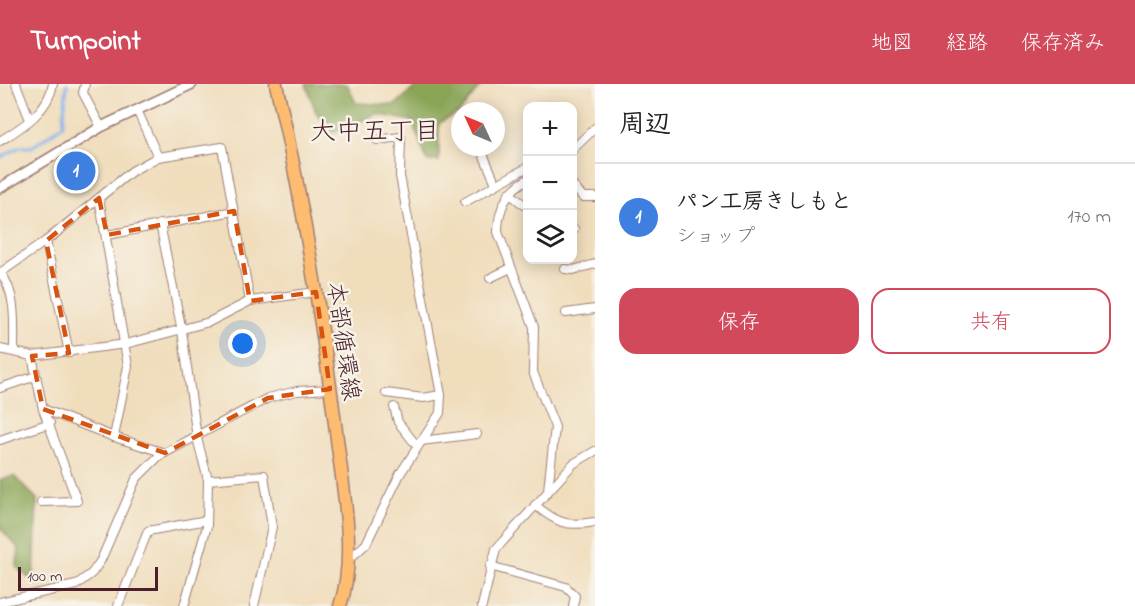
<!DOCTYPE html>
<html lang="ja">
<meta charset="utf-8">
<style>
:root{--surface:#fff;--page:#f6f6f6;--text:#222;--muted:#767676;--line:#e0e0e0;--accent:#d1495b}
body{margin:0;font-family:"Indie Flower","Klee One",sans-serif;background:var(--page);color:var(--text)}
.controls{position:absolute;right:18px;top:18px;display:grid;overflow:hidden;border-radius:12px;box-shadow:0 3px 15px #0003}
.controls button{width:54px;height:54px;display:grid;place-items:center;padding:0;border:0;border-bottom:2px solid var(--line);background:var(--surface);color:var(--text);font:30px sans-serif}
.compass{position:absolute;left:451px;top:18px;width:54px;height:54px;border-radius:50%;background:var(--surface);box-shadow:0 3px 15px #0003;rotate:314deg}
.scale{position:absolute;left:18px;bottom:15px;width:140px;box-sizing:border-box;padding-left:6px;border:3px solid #4a1f2b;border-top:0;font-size:16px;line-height:21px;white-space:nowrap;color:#4a1f2b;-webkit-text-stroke:4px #f7f3e8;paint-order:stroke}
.you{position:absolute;left:243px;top:260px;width:21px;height:21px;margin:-15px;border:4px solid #fff;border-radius:50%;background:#1a73e8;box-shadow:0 0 0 9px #1a73e833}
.badge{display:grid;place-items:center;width:39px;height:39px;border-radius:50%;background:var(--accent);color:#fff;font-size:20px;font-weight:700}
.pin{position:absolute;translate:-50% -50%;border:3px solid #fff;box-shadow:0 2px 6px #0006}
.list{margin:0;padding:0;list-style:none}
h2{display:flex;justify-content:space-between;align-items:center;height:78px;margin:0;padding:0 24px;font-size:26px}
h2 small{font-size:20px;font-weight:400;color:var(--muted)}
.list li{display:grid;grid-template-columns:39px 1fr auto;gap:18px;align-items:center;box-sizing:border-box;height:108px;padding:0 24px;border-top:2px solid var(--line)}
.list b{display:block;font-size:22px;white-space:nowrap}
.list p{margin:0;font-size:20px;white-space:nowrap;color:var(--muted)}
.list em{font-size:20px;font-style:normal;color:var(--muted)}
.actions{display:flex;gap:12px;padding:18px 24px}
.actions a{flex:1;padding:14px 0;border:2px solid var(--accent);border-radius:18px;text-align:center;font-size:21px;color:var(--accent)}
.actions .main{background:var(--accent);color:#fff}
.icon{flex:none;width:33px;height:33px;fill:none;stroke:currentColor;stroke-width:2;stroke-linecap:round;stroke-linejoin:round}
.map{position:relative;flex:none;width:595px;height:522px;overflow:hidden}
header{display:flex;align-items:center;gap:36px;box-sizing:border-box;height:84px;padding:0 30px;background:var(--accent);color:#fff}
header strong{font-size:28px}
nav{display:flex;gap:33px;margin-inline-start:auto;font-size:21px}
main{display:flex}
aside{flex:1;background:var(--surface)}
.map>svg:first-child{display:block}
.forest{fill:#8aa557;stroke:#6a6241;stroke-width:1.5}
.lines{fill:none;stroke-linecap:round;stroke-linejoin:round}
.stream{stroke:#7eb1eb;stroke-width:3}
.minor-casing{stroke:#9d7e74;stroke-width:10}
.tertiary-casing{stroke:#9d7e74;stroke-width:12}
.primary-casing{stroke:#9d7e74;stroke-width:15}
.minor{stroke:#fff;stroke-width:8}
.tertiary{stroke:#fff;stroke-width:9}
.primary{stroke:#febc71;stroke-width:12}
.marked{fill:none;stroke:#d8530f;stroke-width:4.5;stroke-dasharray:12 8;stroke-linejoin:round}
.labels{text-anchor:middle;stroke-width:5;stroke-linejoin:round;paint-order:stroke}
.street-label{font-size:24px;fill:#4a1f2b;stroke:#f7f3e8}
.neighbourhood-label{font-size:26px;fill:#4a1f2b;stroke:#f7f3e8}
</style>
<header>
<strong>Turnpoint</strong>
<nav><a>地図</a><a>経路</a><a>保存済み</a></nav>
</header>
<main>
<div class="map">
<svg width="595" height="522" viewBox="0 0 595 522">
<rect width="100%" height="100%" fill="#f7f3e8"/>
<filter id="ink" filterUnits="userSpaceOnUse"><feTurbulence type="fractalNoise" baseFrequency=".0167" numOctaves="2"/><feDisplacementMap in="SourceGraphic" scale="12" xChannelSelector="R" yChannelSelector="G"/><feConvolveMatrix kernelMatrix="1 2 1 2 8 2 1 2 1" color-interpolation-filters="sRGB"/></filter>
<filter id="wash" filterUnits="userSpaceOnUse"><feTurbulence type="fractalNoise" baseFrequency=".008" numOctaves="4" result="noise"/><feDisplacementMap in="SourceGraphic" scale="24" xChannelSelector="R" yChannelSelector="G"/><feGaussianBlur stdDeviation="1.35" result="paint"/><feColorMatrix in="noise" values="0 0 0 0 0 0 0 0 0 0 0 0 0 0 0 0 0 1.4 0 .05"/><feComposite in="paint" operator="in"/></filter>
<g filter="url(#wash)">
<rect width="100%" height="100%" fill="#f0ddbc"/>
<g class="forest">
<path d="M306,0H347L356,19L395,21L419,0H482L460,28L439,39V77H427L412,37L377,30L333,49L316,28Z"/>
<path d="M14,392L37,415L34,499L16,483L19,465L0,444V396Z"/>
</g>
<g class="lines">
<path class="stream" d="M0,74L20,63H32L63,41L67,0"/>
</g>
</g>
<g filter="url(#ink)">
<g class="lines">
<defs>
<g id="minor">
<path d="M16,0L30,36"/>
<path d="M85,0L83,9L101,43"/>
<path d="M137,26L158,73"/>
<path d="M0,57C22,43 48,28 53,0"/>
<path d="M480,63L496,100"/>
<path d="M572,66L595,44"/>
<path d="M528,95C507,106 498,126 498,148L534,243L533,288L555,343L548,406"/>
<path d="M572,101L583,113H595"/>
<path d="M509,109L528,124"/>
<path d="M465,118L528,83"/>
<path d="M160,140L182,247L197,354L208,396L207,442L184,522"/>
<path d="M572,145H574"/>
<path d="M107,151L234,127"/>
<path d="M46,157L69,269"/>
<path d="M565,185L573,186L595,180"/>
<path d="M0,188C17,209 14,241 14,267"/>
<path d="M0,189L46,157L132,87L158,73L222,63L250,217"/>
<path d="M490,194L511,184"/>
<path d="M566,229L595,225"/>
<path d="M0,265L32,272L126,260L209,238L250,217L316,208"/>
<path d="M32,272L43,325L77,417L41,418"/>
<path d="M0,304L36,292"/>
<path d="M386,309L423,314L441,311"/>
<path d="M394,323L398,338L417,362"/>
<path d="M43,325L114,353L128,282L99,114"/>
<path d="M114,353L165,369"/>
<path d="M0,356L50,339"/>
<path d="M421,357L477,350"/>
<path d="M208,396L264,391L272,443L254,522"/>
<path d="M535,421C557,439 566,443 595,438"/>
<path d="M348,476L366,460L400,390L440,329L441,311L400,92L401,53L377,56"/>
<path d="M490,482L566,503L575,512L573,522"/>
<path d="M0,518L76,501L92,489L101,476L136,395L159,372L268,314L297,307L330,305"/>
<path d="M118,522L148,447L207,436"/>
<path d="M482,522L496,465L573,380L595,367"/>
</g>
<path id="tertiary" d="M0,104L101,43L192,0"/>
<path id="primary" d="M276,0C303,117 322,236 337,355C343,405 357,474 340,522"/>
</defs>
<use href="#minor" class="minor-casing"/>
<use href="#tertiary" class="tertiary-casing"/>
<use href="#primary" class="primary-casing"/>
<use href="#minor" class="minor"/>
<use href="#tertiary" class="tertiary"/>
<use href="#primary" class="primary"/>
</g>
</g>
<path class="marked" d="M99,114L107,151L234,127L250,217L316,208L330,305L268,314L165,369L43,325L32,272L69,269L46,157Z"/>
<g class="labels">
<g class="street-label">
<text transform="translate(344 257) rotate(82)" y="8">本部循環線</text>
</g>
<g class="neighbourhood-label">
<text x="375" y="55">大中五丁目</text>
</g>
</g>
</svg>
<div class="controls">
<button>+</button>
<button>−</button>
<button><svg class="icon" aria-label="layers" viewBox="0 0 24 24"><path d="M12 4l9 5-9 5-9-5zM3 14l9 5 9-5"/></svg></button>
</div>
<svg class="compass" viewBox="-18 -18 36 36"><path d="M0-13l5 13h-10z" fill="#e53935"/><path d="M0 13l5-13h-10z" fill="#767676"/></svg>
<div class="scale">100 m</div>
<div class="you"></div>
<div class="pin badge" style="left:76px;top:87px;background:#3f7fe0">1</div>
</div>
<aside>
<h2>周辺<small></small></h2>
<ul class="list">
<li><span class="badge" style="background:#3f7fe0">1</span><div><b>パン工房きしもと</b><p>ショップ</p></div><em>170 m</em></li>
</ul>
<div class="actions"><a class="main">保存</a><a>共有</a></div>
</aside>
</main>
